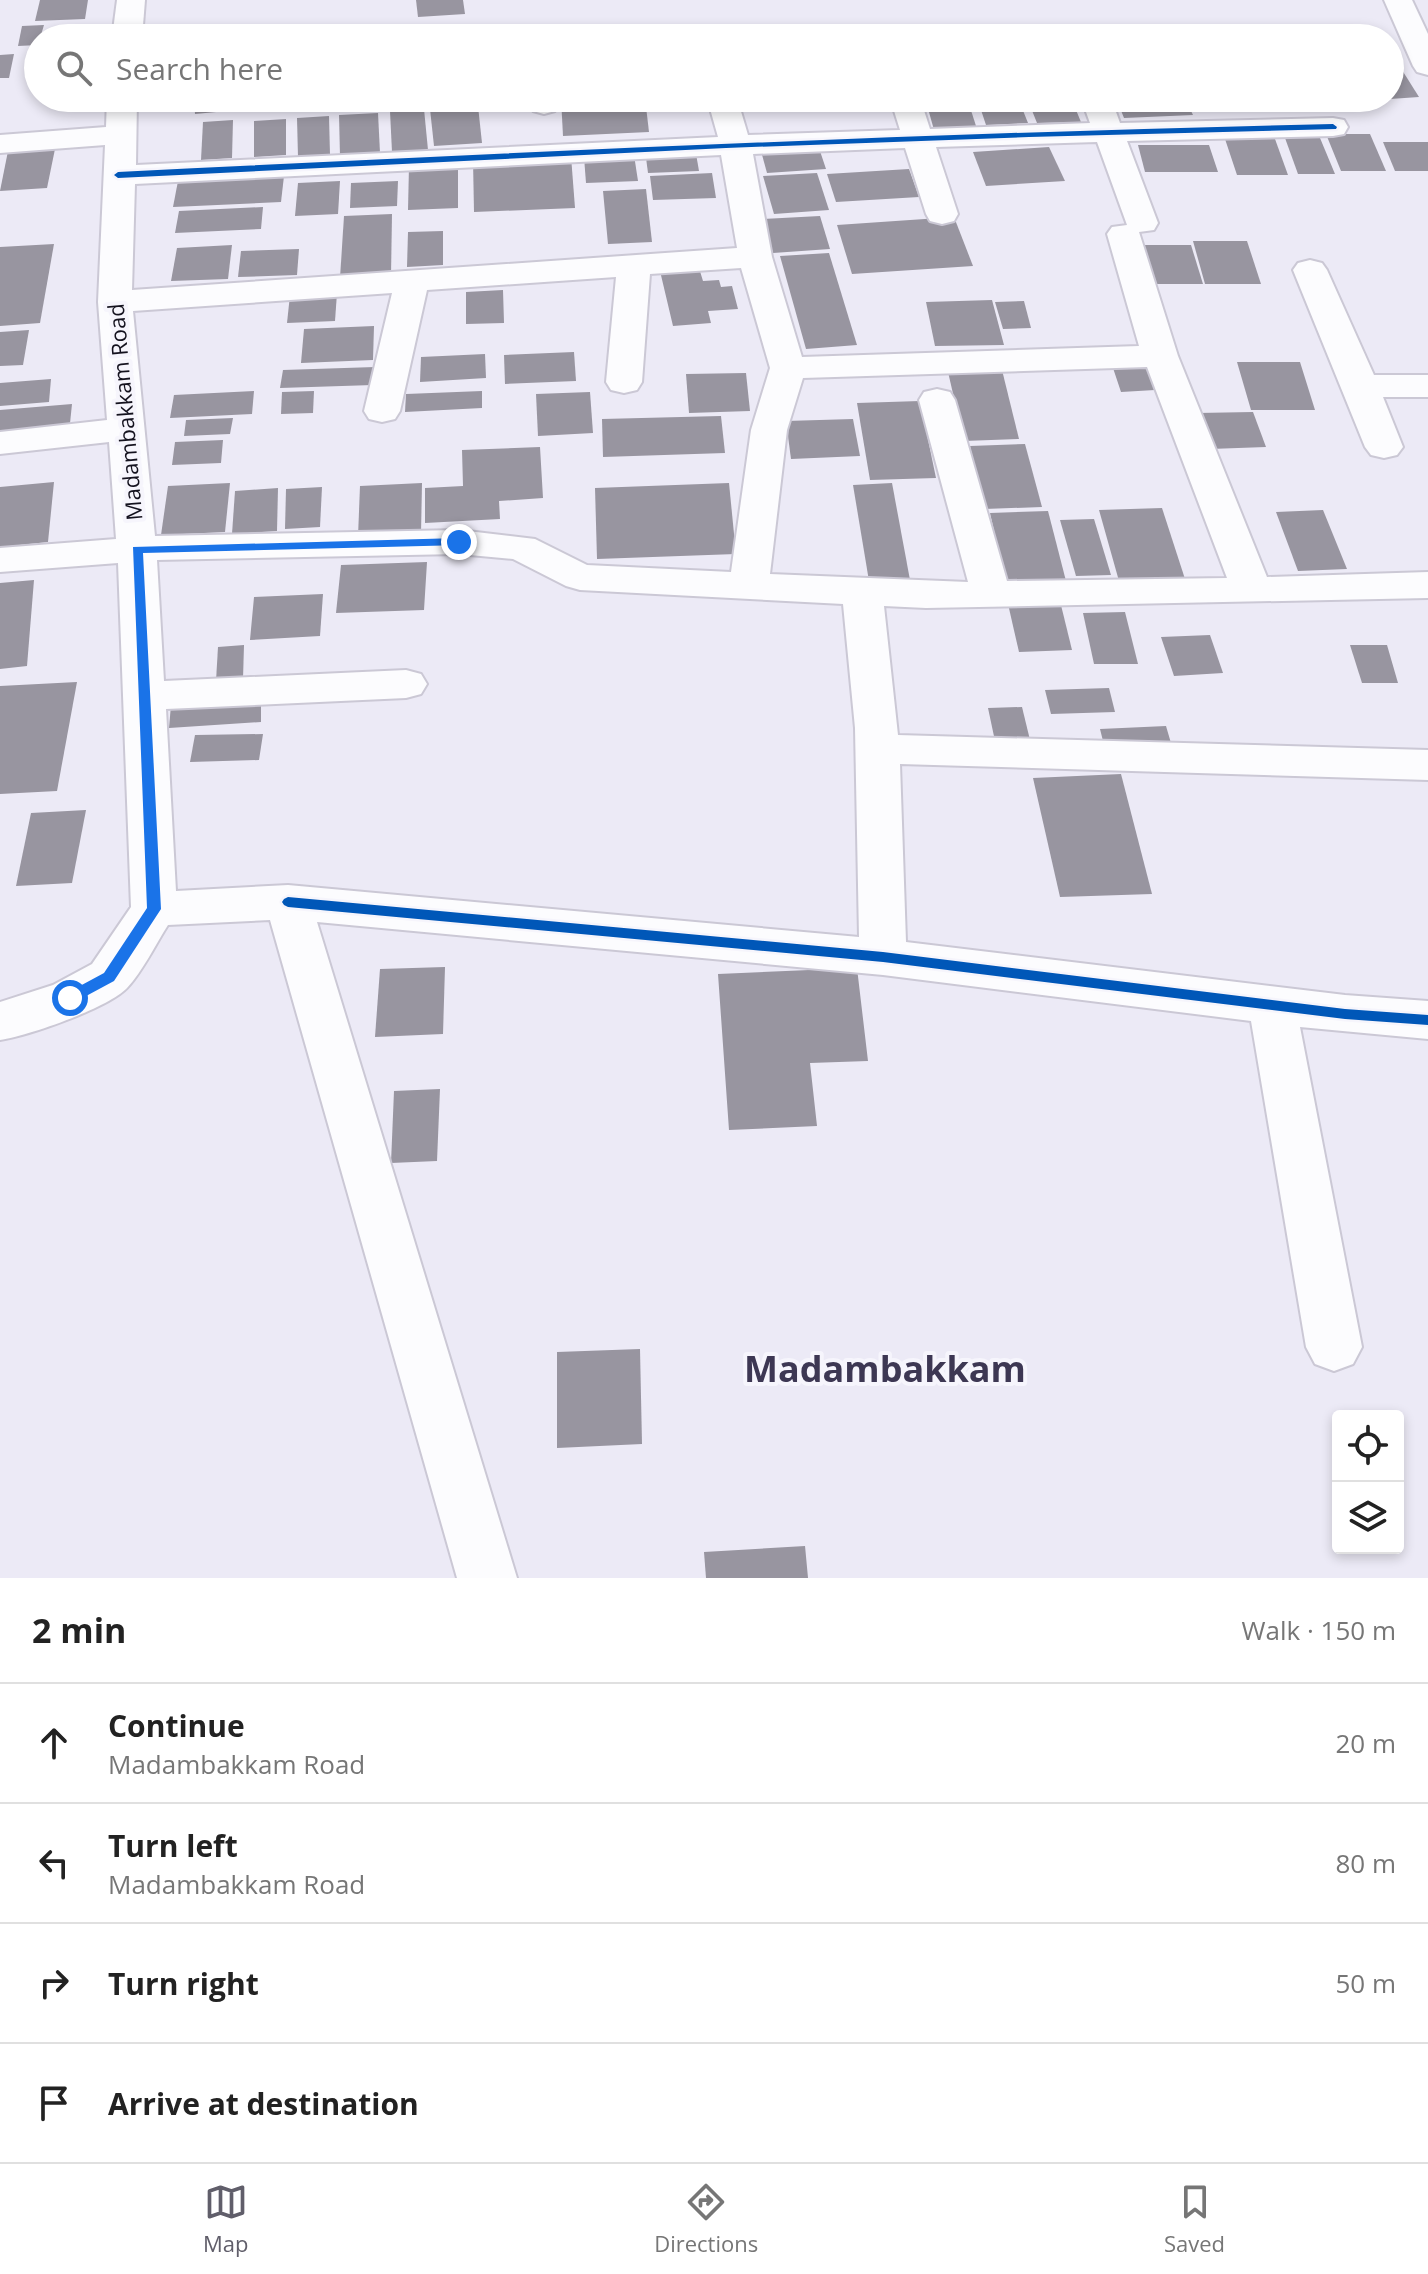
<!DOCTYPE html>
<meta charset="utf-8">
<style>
:root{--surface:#fff;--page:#f2f2f2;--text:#222;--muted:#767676;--line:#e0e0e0;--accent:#605e6a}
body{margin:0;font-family:"Open Sans",sans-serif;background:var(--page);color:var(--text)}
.controls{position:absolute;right:24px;bottom:24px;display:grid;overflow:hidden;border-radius:8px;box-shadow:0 4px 12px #0003}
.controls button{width:72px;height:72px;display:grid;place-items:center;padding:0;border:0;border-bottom:2px solid var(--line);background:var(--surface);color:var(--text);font:40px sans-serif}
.stop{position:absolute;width:24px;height:24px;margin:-18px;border:6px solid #1a73e8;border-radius:50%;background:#fff}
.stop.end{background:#1a73e8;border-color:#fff;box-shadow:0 2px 8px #0008}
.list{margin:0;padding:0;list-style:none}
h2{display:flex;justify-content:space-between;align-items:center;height:104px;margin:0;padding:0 32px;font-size:34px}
h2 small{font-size:26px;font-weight:400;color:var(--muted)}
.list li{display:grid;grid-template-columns:52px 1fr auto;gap:24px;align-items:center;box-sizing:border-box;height:120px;padding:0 32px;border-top:2px solid var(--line)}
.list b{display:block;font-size:30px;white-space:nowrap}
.list p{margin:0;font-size:26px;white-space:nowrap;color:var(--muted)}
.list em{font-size:26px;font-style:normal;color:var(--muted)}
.icon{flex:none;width:44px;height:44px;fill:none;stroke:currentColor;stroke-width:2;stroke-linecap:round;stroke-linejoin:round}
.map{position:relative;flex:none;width:1428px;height:1578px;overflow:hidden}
.search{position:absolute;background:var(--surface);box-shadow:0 4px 12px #0003;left:24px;right:24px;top:24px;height:88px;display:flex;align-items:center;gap:20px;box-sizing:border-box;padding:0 28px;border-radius:44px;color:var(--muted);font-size:30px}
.sheet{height:584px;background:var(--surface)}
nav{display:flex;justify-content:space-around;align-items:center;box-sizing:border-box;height:112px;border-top:2px solid var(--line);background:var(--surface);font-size:22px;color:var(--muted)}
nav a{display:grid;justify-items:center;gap:4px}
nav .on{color:var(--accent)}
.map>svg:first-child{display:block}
.building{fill:#9895a0}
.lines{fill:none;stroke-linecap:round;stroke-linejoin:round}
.minor-casing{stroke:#cbc8d5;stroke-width:4}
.minor{fill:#fcfcfe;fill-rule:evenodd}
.cycleway-casing{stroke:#f6f5fc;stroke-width:5}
.cycleway{fill:#0057b8;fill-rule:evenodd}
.route{fill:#1a73e8}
.labels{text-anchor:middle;stroke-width:8;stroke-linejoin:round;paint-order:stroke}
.street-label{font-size:22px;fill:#14121e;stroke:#f6f5fc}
.near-district-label{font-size:36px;font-weight:bold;fill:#3d3753;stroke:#f6f5fc}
</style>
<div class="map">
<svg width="1428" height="1578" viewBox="0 0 1428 1578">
<rect width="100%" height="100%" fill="#eceaf6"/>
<g class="building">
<path d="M40,0H88L85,19L35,21Z"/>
<path d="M416,0H463L465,14L418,17Z"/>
<path d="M44,25L38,45L18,46L22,26Z"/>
<path d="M14,54L9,78H0V55Z"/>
<path d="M1390,70H1402L1419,97L1390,99Z"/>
<path d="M194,98H278L279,106L195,114Z"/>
<path d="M561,98H645L649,132L563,136Z"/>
<path d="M745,98H805L807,106L747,108Z"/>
<path d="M925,98H967L977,129L934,130Z"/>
<path d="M977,98H1018L1028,123L986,125Z"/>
<path d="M1027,98H1071L1081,122L1037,123Z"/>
<path d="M1116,98H1185L1193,115L1124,118Z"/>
<path d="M1234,98H1275L1279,105L1238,107Z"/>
<path d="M1281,98H1319L1325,109L1287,110Z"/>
<path d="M478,106L482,143L434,146L430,109Z"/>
<path d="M424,109L428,150L392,152L390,111Z"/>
<path d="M378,113L380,153L340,156L339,115Z"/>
<path d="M329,116L330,155L298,157L297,118Z"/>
<path d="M286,119V155L254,157V121Z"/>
<path d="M233,120L232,158L201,160L203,122Z"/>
<path d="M1326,134H1370L1386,171H1341Z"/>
<path d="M1285,138H1320L1335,174H1298Z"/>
<path d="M1225,139H1275L1288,175H1237Z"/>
<path d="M1383,142H1428V171H1395Z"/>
<path d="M1138,145H1209L1218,172H1145Z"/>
<path d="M1049,147L1065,181L986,186L973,152Z"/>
<path d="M695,148L699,171L648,173L645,150Z"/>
<path d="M819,148L826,169L767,173L761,151Z"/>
<path d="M55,149L47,188L0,191L8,151Z"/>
<path d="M634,155L638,181L586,183L584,157Z"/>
<path d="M571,156L575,208L474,212L473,160Z"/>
<path d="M458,164V208L408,210L409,166Z"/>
<path d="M909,169L919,197L836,202L827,174Z"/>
<path d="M712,173L716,198L653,200L650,176Z"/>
<path d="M817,173L829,210L774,214L763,176Z"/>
<path d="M284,176L281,202L173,207L178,181Z"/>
<path d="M340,181L338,214L295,216L298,183Z"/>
<path d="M398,181L397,206L350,208L351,183Z"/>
<path d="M646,189L652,242L608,244L603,191Z"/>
<path d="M263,207L261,229L175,233L179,211Z"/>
<path d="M392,214L391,276L340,278L344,216Z"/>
<path d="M820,216L830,249L773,253L763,219Z"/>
<path d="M954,217L973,266L852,274L837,225Z"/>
<path d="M443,231V265L407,267L408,232Z"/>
<path d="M1193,241H1247L1261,284H1205Z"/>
<path d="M54,244L40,323L0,326V247Z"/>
<path d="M232,245L228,279L171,281L177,248Z"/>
<path d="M1137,245H1191L1203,284H1146Z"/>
<path d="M299,249L297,275L238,277L241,251Z"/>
<path d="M829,253L857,345L806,349L780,256Z"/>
<path d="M699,268L703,281L719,280L721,287L732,286L738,309L708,311L711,323L673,326L660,271Z"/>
<path d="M503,290L504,323L466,324V292Z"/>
<path d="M337,293L335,321L287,323L290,295Z"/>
<path d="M992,300L1004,345L935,346L926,302Z"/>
<path d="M1024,301L1031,328L1003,329L995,302Z"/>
<path d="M374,326L373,360L301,363L304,329Z"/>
<path d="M29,330L23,365L0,366V332Z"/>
<path d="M574,352L576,381L505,384L504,355Z"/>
<path d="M485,354L486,378L420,382L421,357Z"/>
<path d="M1237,362H1300L1315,410H1251Z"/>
<path d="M1147,364L1155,390L1121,392L1112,365Z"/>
<path d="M375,367L373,385L280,388L283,370Z"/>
<path d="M1002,370L1019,439L964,441L948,372Z"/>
<path d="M746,373L750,411L689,413L686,374Z"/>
<path d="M51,379L49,402L0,406V383Z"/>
<path d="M254,391L252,414L170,418L174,395Z"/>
<path d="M314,391L313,413L281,414L282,392Z"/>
<path d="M482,391V408L405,412L406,394Z"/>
<path d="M590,392L593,433L538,436L536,394Z"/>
<path d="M920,401L936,478L870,480L857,403Z"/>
<path d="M72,404L69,433L0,438V410Z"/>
<path d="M1253,412L1266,447L1210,449L1197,413Z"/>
<path d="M721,416L725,453L603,457L602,419Z"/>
<path d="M233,418L230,434L184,436L186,420Z"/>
<path d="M853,419L860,456L791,459L786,421Z"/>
<path d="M223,440L221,463L172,465L175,442Z"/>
<path d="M1025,444L1042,507L984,509L970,446Z"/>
<path d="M540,447L543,498L499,501L500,519L425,523V488L463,486L462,450Z"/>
<path d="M54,482L48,542L0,547V487Z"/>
<path d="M230,483L225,532L161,535L168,486Z"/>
<path d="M422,483L421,534L358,537L360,486Z"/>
<path d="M729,483L736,554L597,559L595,488Z"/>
<path d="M892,483L910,580L869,581L853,485Z"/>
<path d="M322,487L320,527L285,529L286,489Z"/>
<path d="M278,488L277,531L232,534L235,491Z"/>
<path d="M1162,508L1185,579L1119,581L1099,510Z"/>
<path d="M1323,510L1347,569L1298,571L1276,512Z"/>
<path d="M1048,511L1066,581L1006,583L990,513Z"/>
<path d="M1094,519L1111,575L1076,576L1060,520Z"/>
<path d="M427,562L424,610L336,613L341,565Z"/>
<path d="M34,580L27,666L0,669V583Z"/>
<path d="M323,594L320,636L250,640L254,597Z"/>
<path d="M1060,601L1072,650L1019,652L1008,604Z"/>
<path d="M1125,612L1138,664H1094L1083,613Z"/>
<path d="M1210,635L1223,673L1174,676L1161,637Z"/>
<path d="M244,645L243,679L216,681L218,647Z"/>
<path d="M1350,645H1387L1398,683H1362Z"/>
<path d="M77,682L57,791L0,794V686Z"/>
<path d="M1109,688L1115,712L1051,714L1045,690Z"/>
<path d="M261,698V722L169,728L171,705Z"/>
<path d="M1022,707L1030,740L995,741L988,708Z"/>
<path d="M1166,726L1173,750L1106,753L1100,729Z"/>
<path d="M263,734L259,760L190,762L195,735Z"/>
<path d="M1121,774L1152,894L1060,897L1033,778Z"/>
<path d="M86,810L72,883L16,886L31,813Z"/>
<path d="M445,967L443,1034L375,1037L380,969Z"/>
<path d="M857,968L868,1061L810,1063L817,1126L729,1130L718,974Z"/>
<path d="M440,1089L437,1161L391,1163L394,1091Z"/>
<path d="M640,1349L642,1444L557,1448V1352Z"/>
<path d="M805,1546L808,1578H706L704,1552Z"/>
</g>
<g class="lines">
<defs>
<g id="minor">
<path d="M117,0H145L142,38H112Z"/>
<path d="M1384,0H1412L1428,34V75L1417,72L1413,66Z"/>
<path d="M107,98H137L136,165L718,137L707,98H737L748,135L900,130L890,98H920L930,129L1090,123L1081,98H1111L1120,123L1333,118L1344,120L1348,127L1344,134L1333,136L1127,141L1158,223L1154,230L1139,232L1178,356L1267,577L1428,572V598L926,608L884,606L898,735L1428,750V780L900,764L906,942L1345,995L1428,1001V1039L1300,1027L1362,1347L1353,1364L1334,1371L1315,1364L1306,1347L1251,1021L883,975L317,922L517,1578H457L270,920L168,925C155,945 143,971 127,988C108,1008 28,1036 0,1040V1002L53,985L92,964L131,907L118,563L0,572V548L116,539L109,442L0,454V432L107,420L98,302L105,145L0,153V135L106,127ZM1097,142L1127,225L1112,227L1107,234L1139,346L802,357L772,257L753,154L905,148L926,214L930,221L942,224L954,221L958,214L936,147ZM721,155L737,248L132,290L135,184ZM741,268L770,368L751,430L731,572L587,565L535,539L459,530L155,536L133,311L392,293L364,411L369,419L382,422L395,419L400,411L427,290L616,277L606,382L611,390L624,393L637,390L642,382L650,274ZM1147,367L1227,578L1007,581L955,400L950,392L937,389L924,392L919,400L968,582L770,574L787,430L803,378ZM459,554L513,559L566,586L580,590L843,604L855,728L859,937L288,885L176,891L166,709L406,698L421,694L427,684L421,674L406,670L164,681L157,560Z"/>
<path d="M529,98H559L555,111L544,114L533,111Z"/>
<path d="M1310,260L1322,263L1327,270L1374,375H1428V397H1383L1403,447L1397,455L1384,458L1371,455L1365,447L1293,270L1298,263Z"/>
</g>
</defs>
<use href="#minor" class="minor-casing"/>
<use href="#minor" class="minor"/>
<defs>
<g id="cycleway">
<path d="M1333,124L1337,127L1336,129L1029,137L726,148L118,178L114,175L118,172C523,152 928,133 1333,124Z"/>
<path d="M288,897L883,952L1345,1009L1428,1015V1025L1345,1019L883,962L288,907L284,905L282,902L284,899Z"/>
</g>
</defs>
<use href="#cycleway" class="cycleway-casing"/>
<use href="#cycleway" class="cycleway"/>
</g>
<path class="route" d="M459,538L464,542L463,545L143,553L161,909L114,981L75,1002H65V994L104,973L147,908L133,547Z"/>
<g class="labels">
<g class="street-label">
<text transform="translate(125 412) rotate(-95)" y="8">Madambakkam Road</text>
</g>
<g class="near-district-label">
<text x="885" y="1382">Madambakkam</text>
</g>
</g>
</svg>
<div class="controls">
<button><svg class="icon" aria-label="locate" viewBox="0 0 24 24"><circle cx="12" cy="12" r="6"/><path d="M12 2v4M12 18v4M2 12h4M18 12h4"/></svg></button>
<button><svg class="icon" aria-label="layers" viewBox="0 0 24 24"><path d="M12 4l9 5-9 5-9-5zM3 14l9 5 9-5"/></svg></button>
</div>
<div class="stop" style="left:70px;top:998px"></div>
<div class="stop end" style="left:459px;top:542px"></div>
<div class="search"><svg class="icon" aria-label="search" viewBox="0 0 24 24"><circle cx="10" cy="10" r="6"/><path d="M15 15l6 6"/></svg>Search here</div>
</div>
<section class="sheet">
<h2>2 min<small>Walk · 150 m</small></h2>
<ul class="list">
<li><svg class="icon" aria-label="ahead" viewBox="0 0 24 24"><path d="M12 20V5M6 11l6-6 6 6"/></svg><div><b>Continue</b><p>Madambakkam Road</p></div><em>20 m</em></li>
<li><svg class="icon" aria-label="left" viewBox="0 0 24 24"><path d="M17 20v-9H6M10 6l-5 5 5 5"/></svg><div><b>Turn left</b><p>Madambakkam Road</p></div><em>80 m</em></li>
<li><svg class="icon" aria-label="right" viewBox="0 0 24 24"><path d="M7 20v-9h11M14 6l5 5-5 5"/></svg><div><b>Turn right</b></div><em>50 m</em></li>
<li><svg class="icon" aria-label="arrive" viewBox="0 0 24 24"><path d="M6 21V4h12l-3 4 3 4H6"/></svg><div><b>Arrive at destination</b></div></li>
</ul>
</section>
<nav>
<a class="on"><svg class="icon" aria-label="map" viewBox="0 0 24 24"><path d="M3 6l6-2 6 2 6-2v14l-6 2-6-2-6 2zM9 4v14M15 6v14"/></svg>Map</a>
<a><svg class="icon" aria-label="directions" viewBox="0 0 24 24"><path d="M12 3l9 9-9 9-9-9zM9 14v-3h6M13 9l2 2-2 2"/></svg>Directions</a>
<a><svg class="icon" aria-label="saved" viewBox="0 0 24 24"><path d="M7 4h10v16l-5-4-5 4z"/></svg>Saved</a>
</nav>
